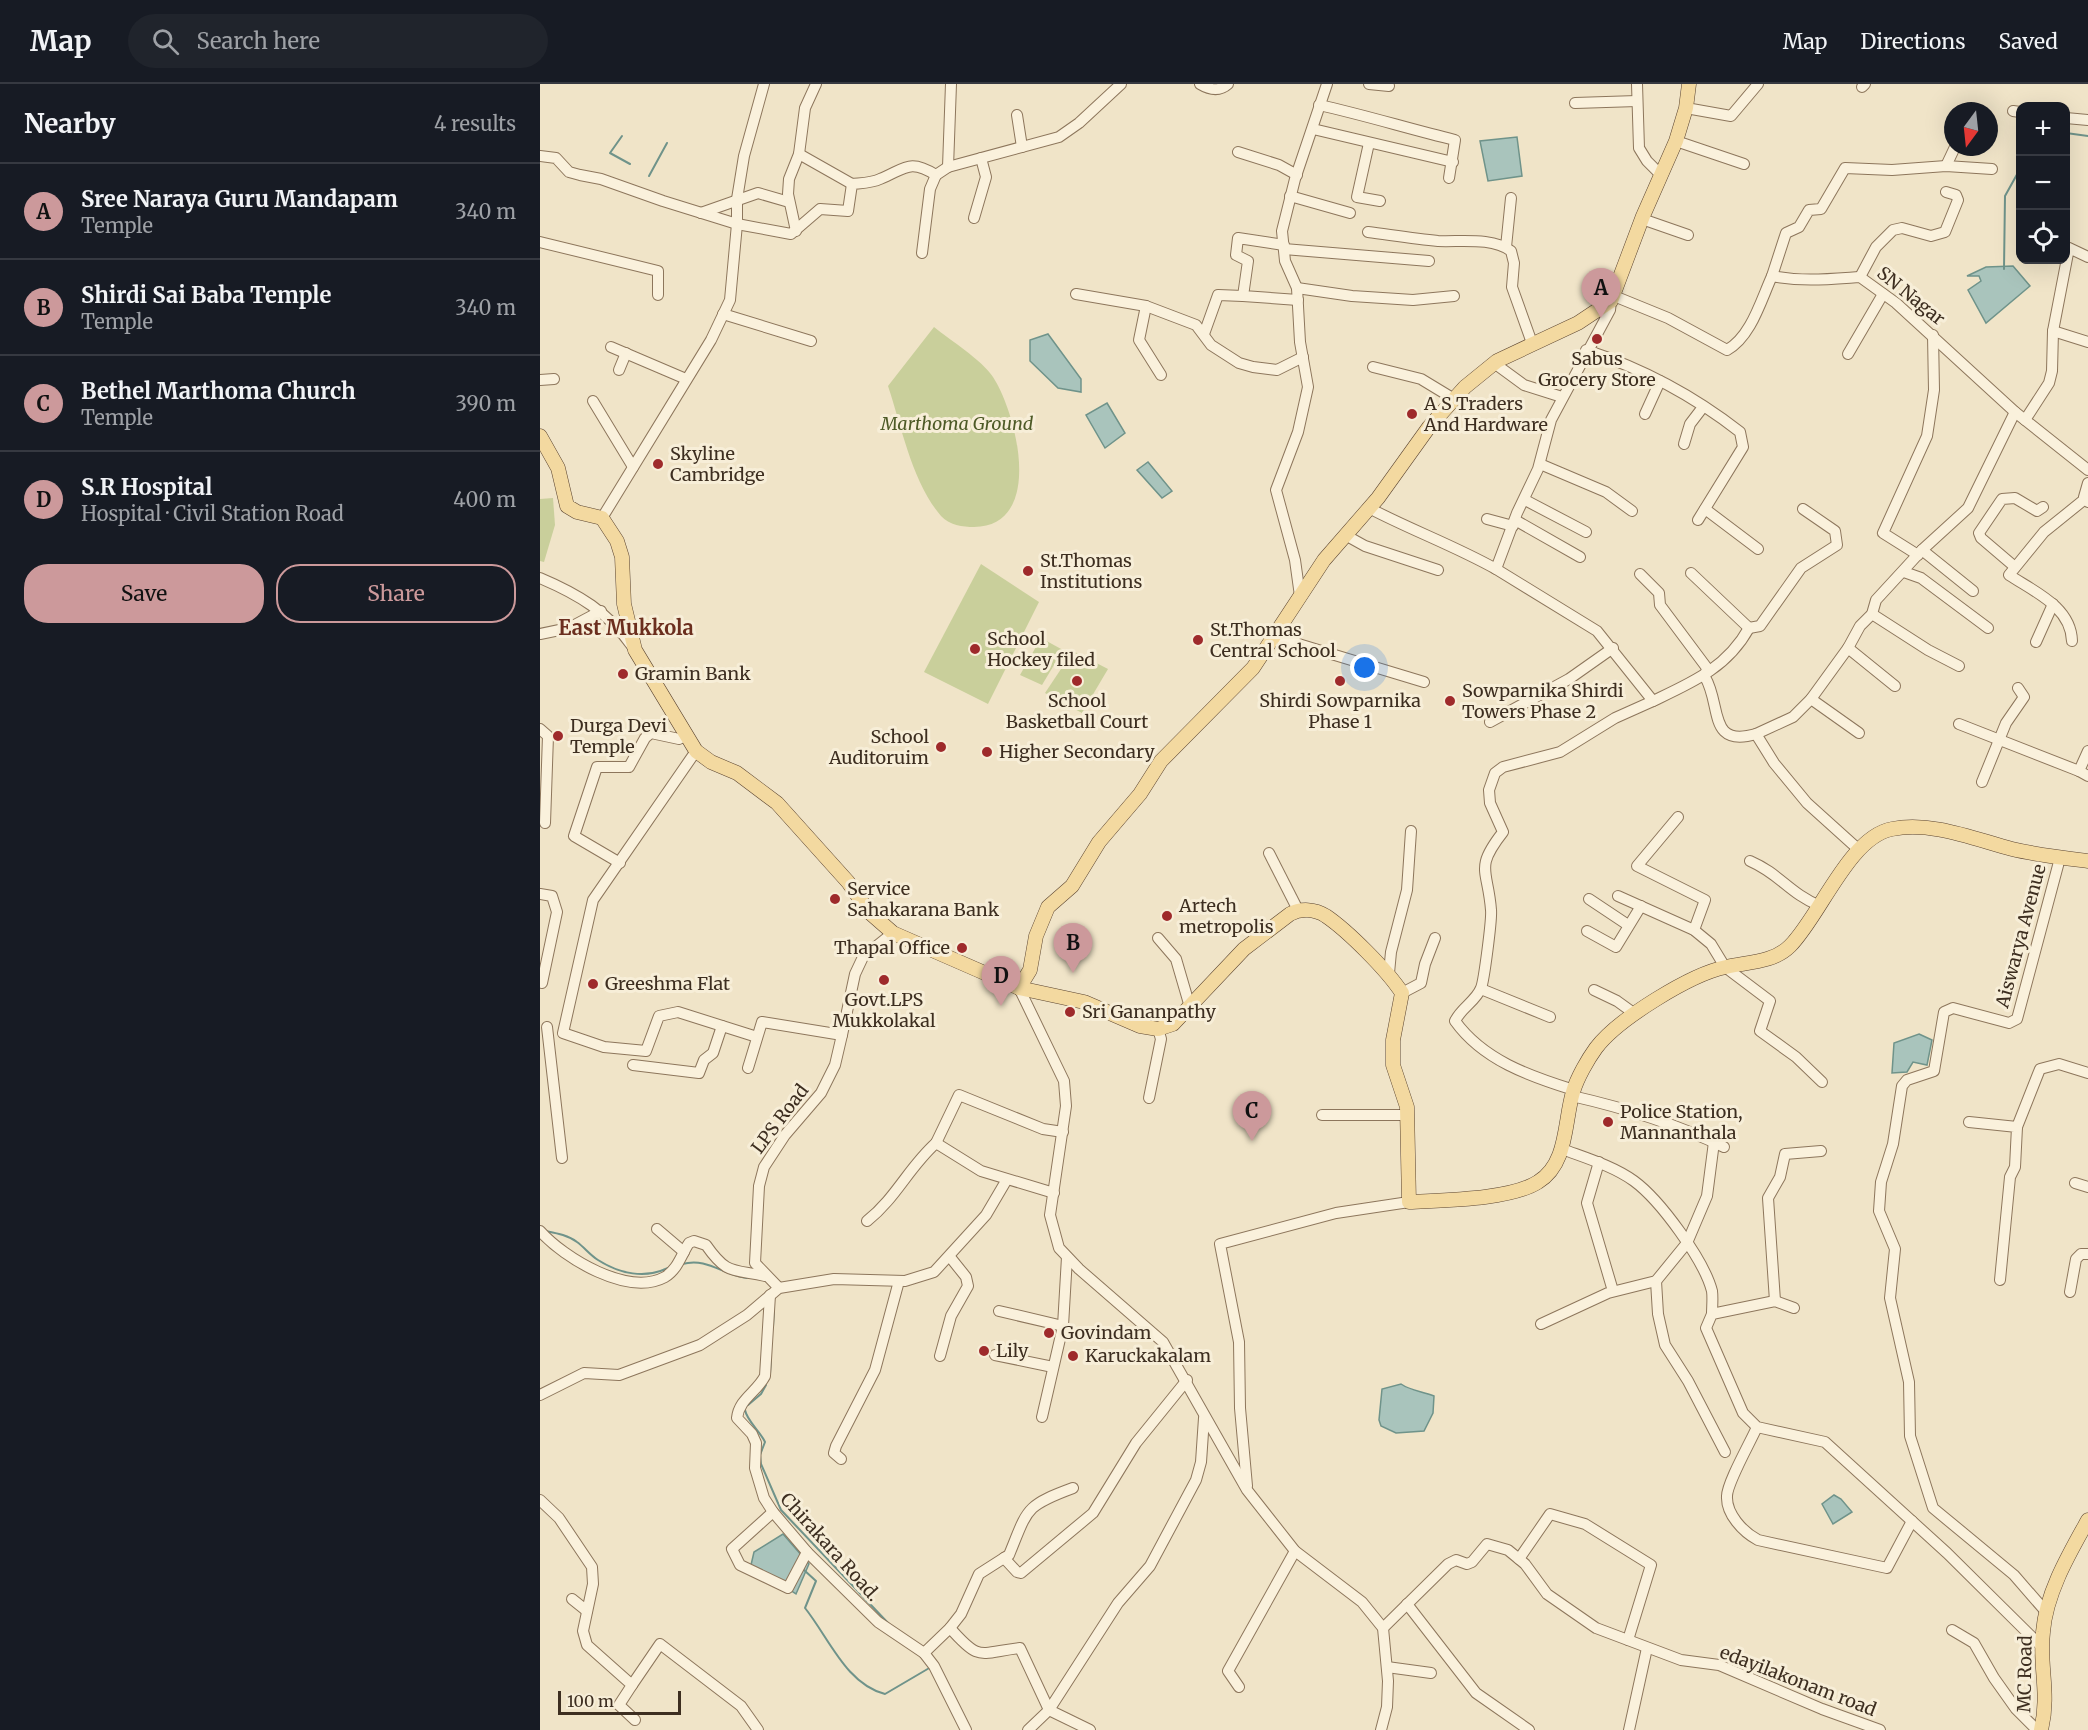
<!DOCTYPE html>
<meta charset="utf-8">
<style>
:root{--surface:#171b24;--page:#20242c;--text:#f1f3f6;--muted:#9ea1a6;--line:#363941;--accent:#cc999b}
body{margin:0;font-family:Merriweather,serif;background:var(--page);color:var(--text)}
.controls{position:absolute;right:18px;top:18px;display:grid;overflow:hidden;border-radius:12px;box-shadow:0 6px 24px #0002}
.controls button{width:54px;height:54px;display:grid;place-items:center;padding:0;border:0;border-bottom:2px solid var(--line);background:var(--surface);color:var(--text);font:30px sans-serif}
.compass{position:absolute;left:1404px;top:18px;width:54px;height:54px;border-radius:50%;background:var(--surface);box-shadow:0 6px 24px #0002;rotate:195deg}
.scale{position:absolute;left:18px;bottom:15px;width:123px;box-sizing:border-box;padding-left:6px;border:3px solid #3d2e20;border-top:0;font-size:16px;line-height:21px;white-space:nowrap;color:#3d2e20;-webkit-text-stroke:4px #f7eed8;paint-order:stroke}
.you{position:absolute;left:825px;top:584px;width:21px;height:21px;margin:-15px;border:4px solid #fff;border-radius:50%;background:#1a73e8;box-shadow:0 0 0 9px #1a73e833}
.badge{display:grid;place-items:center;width:39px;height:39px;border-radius:50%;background:var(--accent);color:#111;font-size:20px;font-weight:700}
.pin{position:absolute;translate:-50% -50px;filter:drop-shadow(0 2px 3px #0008)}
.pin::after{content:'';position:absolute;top:32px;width:21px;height:18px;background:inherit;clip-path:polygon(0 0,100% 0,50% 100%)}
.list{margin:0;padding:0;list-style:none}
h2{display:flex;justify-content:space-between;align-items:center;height:78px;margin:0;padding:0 24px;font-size:26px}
h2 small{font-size:20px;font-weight:400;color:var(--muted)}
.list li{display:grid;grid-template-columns:39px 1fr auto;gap:18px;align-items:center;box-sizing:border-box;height:96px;padding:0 24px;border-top:2px solid var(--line)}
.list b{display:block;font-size:22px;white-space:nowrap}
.list p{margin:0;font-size:20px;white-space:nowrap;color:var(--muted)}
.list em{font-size:20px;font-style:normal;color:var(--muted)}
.actions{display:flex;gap:12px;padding:18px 24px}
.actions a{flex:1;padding:14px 0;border:2px solid var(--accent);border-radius:24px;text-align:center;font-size:21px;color:var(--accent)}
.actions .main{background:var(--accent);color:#111}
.icon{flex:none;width:33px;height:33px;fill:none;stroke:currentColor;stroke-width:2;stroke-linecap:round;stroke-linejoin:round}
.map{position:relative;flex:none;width:1548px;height:1646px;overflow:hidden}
header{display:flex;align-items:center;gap:36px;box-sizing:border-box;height:84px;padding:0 30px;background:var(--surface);border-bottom:2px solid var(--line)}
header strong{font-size:28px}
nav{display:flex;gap:33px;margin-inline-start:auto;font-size:21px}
.search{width:420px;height:54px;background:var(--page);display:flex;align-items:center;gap:15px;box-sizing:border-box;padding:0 21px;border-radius:33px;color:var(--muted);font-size:22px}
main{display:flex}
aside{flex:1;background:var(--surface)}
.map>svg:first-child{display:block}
.green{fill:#c9cf9b}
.water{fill:#a9c4bc;stroke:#6f938a;stroke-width:1.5}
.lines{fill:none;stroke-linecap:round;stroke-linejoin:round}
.stream{stroke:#6f938a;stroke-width:2}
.minor-casing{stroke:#8d765c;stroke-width:12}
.major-casing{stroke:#5b4430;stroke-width:15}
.minor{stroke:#faf1dc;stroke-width:10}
.major{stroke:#f3d9a0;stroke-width:14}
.poi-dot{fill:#9e2a2b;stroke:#f7eed8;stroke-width:2}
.labels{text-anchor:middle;stroke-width:6;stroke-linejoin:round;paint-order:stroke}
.street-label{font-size:18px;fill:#3d2e20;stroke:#f7eed8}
.poi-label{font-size:18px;fill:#3d2e20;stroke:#f7eed8;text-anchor:start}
.park-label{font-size:18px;font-style:italic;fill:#4d5a26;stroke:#f7eed8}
.neighbourhood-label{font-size:20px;font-weight:bold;fill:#6b2e1e;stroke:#f7eed8}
</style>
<header>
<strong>Map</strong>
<div class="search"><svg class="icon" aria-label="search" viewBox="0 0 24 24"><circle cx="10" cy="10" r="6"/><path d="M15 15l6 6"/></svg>Search here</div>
<nav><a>Map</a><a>Directions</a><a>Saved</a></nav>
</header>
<main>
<aside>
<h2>Nearby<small>4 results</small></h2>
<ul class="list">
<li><span class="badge">A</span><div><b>Sree Naraya Guru Mandapam</b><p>Temple</p></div><em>340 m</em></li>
<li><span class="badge">B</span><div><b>Shirdi Sai Baba Temple</b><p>Temple</p></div><em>340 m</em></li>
<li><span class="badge">C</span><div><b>Bethel Marthoma Church</b><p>Temple</p></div><em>390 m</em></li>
<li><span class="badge">D</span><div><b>S.R Hospital</b><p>Hospital · Civil Station Road</p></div><em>400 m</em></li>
</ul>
<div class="actions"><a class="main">Save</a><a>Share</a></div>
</aside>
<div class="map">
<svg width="1548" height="1646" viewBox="0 0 1548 1646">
<rect width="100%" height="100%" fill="#f0e4c8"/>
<g class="green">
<path d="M394,243C410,256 442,276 453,293C477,330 505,442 434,443C423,443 409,441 401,432C372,398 362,344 348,302Z"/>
<path d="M13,414L15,441L4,478L0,477V415Z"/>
<path d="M441,480L499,518L448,620L384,588Z"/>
<path d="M501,554L523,566L502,601L480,591Z"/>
<path d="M533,567L568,585L542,629L505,609Z"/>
</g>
<g class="water">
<path d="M977,53L982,92L948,97L940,57Z"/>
<path d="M1473,182L1490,202L1446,239L1428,206L1441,197L1439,192H1427L1446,183Z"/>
<path d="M508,250L541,295V308L518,304L490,277V256Z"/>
<path d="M567,319L585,349L565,364L546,331Z"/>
<path d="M608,378L632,407L622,414L597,386Z"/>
<path d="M1379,950L1392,956L1387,981L1373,978L1367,988L1352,989L1354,959Z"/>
<path d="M861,1300C871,1307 882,1307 894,1312L893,1329L884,1347L856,1349L841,1342L839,1336L842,1305Z"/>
<path d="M1294,1411L1301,1415L1312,1428L1293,1440L1282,1420Z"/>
<path d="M243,1450L269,1480L256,1510L211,1481L214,1468Z"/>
</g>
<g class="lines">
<g class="stream">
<path d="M1526,49L1548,52"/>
<path d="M82,52L70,69L90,80"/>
<path d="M109,92L127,59"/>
<path d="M1464,185L1465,112L1480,85"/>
<path d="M6,1147C16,1149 28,1151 37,1158C44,1163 50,1171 58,1176C80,1190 105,1195 128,1184"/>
<path d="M142,1180C168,1173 182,1191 207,1194"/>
<path d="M233,1243L234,1224"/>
<path d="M230,1290L231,1272"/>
<path d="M208,1321L221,1310L226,1301"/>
<path d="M205,1326C207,1337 220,1347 225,1358L220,1371L221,1380L241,1426L349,1540"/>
<path d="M264,1486L276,1497L265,1524C289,1554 306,1600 345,1610L391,1583"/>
</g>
<defs>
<g id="minor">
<path d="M660,0C670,6 679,8 688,0"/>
<path d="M829,0L849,2"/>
<path d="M1097,0L1099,64L1107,77L1120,90"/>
<path d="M1322,3L1325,0"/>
<path d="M1035,19L1097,17"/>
<path d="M779,21C825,31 869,45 915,56L909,94"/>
<path d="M1146,24L1191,32L1218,0"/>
<path d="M1473,27L1480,28"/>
<path d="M477,31L482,63"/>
<path d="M1526,34L1548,36"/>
<path d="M773,45L913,78"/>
<path d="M1136,57L1204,80"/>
<path d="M829,59L817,113L840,117"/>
<path d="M698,68L739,81L757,91"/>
<path d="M259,70L312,100"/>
<path d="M0,72L16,74L29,88L40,91L61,95L123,117L197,140L251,150L280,125L308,127L312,100C321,99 332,99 340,95C365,85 369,74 396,91L408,83L519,53L539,39L581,0"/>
<path d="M1406,82L1415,63"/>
<path d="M408,83L411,0"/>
<path d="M750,112L810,129"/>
<path d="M161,129L218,109L249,118"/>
<path d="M434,134L446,93L441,74"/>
<path d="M1102,135L1148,151"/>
<path d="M256,147L248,110L249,95L259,70L265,24L276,0"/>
<path d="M828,148C851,151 875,155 898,157C921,158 952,153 971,167L974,179L972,203L992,259"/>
<path d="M0,158L118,187V211"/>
<path d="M744,161L698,154L696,171L708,177L703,212L758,216"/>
<path d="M966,163L971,114"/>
<path d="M744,165L889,177"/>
<path d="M382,169L390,105L396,91"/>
<path d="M1232,192L1246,149L1259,143L1269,126L1281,125L1305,84L1352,86L1406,82L1452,85"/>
<path d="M1320,193L1336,163L1353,146L1362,144L1391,152L1405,148L1418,116L1416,111L1406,108"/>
<path d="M757,204L812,212L873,216L914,212"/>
<path d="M536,210L606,222L656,241L671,261L699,279L713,283L737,286L763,273"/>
<path d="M1074,212L1128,234L1187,266C1211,253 1221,216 1232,192C1262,198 1290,195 1320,193L1356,219L1475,328L1548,386"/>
<path d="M606,222L599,256L621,291"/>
<path d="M183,230L271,257"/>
<path d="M1513,247L1548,258"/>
<path d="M664,250L678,211L703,212"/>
<path d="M71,263L146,295"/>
<path d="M1046,266C1101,284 1154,312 1200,348L1203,363L1158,436"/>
<path d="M1308,270L1343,210"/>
<path d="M954,279L984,301L1022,313"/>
<path d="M833,283L881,295L914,315"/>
<path d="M79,286L86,269"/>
<path d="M0,296L14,295"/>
<path d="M53,317L93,383"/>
<path d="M1105,330L1120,297"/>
<path d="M1485,336L1509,299L1512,287L1513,247L1529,164L1548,173"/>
<path d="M1144,360L1150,340L1163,323"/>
<path d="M1000,380L1066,408L1092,427"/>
<path d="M1548,399L1544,413L1548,418"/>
<path d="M985,416L1046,448"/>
<path d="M829,424C871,446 915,462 956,485L977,429L998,385L1011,336L1070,226L1071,217"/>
<path d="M1165,425L1218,465"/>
<path d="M62,434L171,256L190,216L197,140V115L204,72L224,0"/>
<path d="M947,435L973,442"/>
<path d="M975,436L1040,473"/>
<path d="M807,452L825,462L898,486"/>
<path d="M1382,466L1433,507"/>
<path d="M1378,471L1343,449L1387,352L1394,306L1393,251"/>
<path d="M1475,483L1441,454L1439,449L1462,415L1475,414L1497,427L1503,423"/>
<path d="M956,485L1057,547L1113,617C1151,599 1187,584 1209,544"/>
<path d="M1364,488L1381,494L1448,544"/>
<path d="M1151,489L1209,544"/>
<path d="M1100,490L1119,509L1120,521L1167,584L1165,593C1182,621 1167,664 1216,650"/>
<path d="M0,494C38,510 68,528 92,562"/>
<path d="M760,512L755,476L736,406L758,348L768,303L760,258L757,204L745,177L742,147L755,95L787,0"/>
<path d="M1332,530L1388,566L1419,582"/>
<path d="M1209,544L1220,542L1261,484L1297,461L1295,447L1263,425"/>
<path d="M0,550L29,544L61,527"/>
<path d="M732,552L884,598"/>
<path d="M1532,557C1531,523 1495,508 1469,491L1504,448L1545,415"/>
<path d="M1496,558L1513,520"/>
<path d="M1308,564L1355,602"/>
<path d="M1271,615L1319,649"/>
<path d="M950,638L1029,595L1073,564"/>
<path d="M1419,640L1539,687"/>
<path d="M0,645L8,652L5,739"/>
<path d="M156,667L53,816L23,949L64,963L106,967L119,932L138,928L217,953"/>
<path d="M1548,667L1539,687L1548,692"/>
<path d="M1442,698L1466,639L1484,613L1478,604"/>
<path d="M1138,733L1097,782L1165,816L1154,846"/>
<path d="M1318,765L1267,719L1234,679L1216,650L1253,633L1271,615L1308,564L1320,542L1332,530L1336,516L1382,466L1428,424L1475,328"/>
<path d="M729,769L758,826"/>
<path d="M1210,777C1240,790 1249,809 1280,822"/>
<path d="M80,779L34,752L57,683H89L105,654L111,649L139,655L147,651"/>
<path d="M0,810L12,812L17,828L2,899"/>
<path d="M1078,812L1154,846L1171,860L1185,883L1230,917L1220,947L1256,973L1282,998"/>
<path d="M1049,815L1088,841"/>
<path d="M1047,847L1076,863L1101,822"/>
<path d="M618,854L636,875L650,923"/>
<path d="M849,889L851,868L867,806L871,747"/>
<path d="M479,904L524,997L526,1022L510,1131L519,1164L539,1185L623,1258L707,1406L755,1467L822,1518L843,1544L848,1597L847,1623L841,1646"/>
<path d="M941,905L1010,933"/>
<path d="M1054,906L1077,917L1095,930"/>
<path d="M862,909L881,899L885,880L895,854"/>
<path d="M7,943L22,1074"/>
<path d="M93,981L159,989L164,976L173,969L182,942"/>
<path d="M208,984L222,938L302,951L315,890L323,873L353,849"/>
<path d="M1034,1006C989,992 943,976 915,937C921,924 936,917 941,904C944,897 952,835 951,826C948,785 934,785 963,748L950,719L949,706L955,689L963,683L1020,668L1075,634L1113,617"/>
<path d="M1032,1012C1085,1024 1134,1039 1184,1063"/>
<path d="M609,1014L621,955L618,945"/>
<path d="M782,1031H867"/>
<path d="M1429,1038L1477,1043L1475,1083L1470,1093L1460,1196"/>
<path d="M1477,1043L1500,985L1519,980L1548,989"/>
<path d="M396,1059L419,1011L503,1045L523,1048"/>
<path d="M1022,1065C1046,1074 1073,1082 1094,1097C1120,1116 1164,1176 1172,1207C1173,1214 1172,1223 1172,1230"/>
<path d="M1059,1078L1047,1119L1073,1207"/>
<path d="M1535,1099L1548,1103"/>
<path d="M327,1137C356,1114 369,1083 396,1059L441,1087L514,1109"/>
<path d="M117,1145L144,1168"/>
<path d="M0,1147C24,1174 88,1213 125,1193C138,1185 141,1171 149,1159L154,1157L166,1161C187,1191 192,1185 225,1192"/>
<path d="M1116,1197L1118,1230L1125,1261L1148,1297L1185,1368"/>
<path d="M239,1204L215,1179L219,1102L224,1083L245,1051L281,1009L295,981L302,951"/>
<path d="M1530,1208L1536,1175L1541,1170H1548"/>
<path d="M230,1211L225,1292C217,1308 199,1315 197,1334L212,1350L216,1359L215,1384L224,1414L233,1428L267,1468L338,1538L384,1569L394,1582L426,1646"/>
<path d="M1235,1217L1228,1114L1240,1093L1245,1070L1281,1067"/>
<path d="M1254,1224L1235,1217L1172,1230L1166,1244L1203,1329L1217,1343L1285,1358L1407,1469L1503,1564"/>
<path d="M459,1227L523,1242"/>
<path d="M1001,1240L1068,1209L1116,1197L1147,1159L1167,1112L1174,1058"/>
<path d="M455,1271L513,1283"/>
<path d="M400,1272L411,1232L428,1202L426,1193L410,1173"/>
<path d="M0,1311L44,1289L79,1291L160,1261L207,1231L239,1204L294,1195L365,1197L394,1188L446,1131L466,1097"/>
<path d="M502,1333L523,1242L527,1173"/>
<path d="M1217,1343C1211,1357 1187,1399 1187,1412C1186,1430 1203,1448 1218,1456L1347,1484L1372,1437"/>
<path d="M301,1375L294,1369L296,1362L335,1286L359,1197"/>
<path d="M707,1402L700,1324L699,1258L680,1160L796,1129L869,1118"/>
<path d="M0,1416L19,1434L52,1483L53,1500L43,1547L47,1561L92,1601L79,1621L95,1636"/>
<path d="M233,1428L192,1465L200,1481L248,1504L267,1468"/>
<path d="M464,1474L469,1471C488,1425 484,1422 533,1404"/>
<path d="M979,1475L1010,1430L1045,1440L1111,1481L1088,1556"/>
<path d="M32,1515L47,1527"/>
<path d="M867,1520L936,1609L989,1646"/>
<path d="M1507,1529L1474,1491L1393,1424L1370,1352L1369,1298L1350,1214L1355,1165L1339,1127L1341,1098L1353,1060L1362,1002L1367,996L1394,987L1404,928L1413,924L1469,939L1477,935L1520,774"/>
<path d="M410,1544L421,1530L439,1490L464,1474L477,1488L481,1489L553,1429L596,1359L647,1296"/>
<path d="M843,1544L908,1480L916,1476L927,1480L932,1478L947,1460L968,1466L985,1480L1007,1510L1056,1544L1141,1576L1179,1581L1282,1625L1340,1646"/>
<path d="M1412,1546L1434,1559L1454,1594L1476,1625L1497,1646"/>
<path d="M384,1569L410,1544C440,1578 438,1569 480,1564L509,1626L550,1646"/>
<path d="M847,1583L891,1589"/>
<path d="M92,1601L120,1560L201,1622L218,1646"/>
<path d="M699,1603L688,1587L755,1467"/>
<path d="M488,1646L509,1626L578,1519L610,1482L656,1396L661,1378L664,1334"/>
<path d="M1089,1646L1107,1564"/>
</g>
<g id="major">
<path d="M0,352L18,384L27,422L37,428L62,434L77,457L82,473L84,520L95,566L156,667L171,678L197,689L237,719L308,798L329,828L353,849L479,904L544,918L600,942L618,945L633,940L704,865L750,830C761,824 775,825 786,832C808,847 847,886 862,909L853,956V981L867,1023L869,1118C902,1116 970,1116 998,1098C1028,1080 1024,1038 1033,1008C1037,994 1048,975 1056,964C1078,935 1151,890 1186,883C1207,878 1233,879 1250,862C1280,832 1309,753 1352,745C1391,737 1434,755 1472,765C1497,771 1523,774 1548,777"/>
<path d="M479,904L490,886L496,852L508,823L532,802L559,758L600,710L621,677L713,584L784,476L838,414L889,343L925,303L957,277L1038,239L1071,217L1103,132L1136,57L1146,24L1149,0"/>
<path d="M1501,1646C1510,1609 1499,1583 1503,1548C1506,1509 1529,1470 1548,1436"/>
</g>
</defs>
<use href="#minor" class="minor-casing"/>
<use href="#major" class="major-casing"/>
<use href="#minor" class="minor"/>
<use href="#major" class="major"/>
</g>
<g class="poi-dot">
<circle cx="1057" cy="255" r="6"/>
<circle cx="872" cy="330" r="6"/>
<circle cx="118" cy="380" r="6"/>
<circle cx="488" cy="487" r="6"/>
<circle cx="658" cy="556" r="6"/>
<circle cx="435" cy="565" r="6"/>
<circle cx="83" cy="590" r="6"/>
<circle cx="537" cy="597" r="6"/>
<circle cx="800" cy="597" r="6"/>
<circle cx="910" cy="617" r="6"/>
<circle cx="18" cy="652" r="6"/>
<circle cx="401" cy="663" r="6"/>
<circle cx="447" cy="668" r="6"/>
<circle cx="295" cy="815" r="6"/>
<circle cx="627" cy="832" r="6"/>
<circle cx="422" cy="864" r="6"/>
<circle cx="344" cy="896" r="6"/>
<circle cx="53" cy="900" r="6"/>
<circle cx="530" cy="928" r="6"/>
<circle cx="1068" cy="1038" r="6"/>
<circle cx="509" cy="1249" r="6"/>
<circle cx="444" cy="1267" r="6"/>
<circle cx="533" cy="1272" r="6"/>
</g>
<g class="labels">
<g class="street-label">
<text transform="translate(1371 212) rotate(39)" y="6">SN Nagar</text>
<text transform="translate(1481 852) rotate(-75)" y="6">Aiswarya Avenue</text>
<text transform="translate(240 1035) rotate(-53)" y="6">LPS Road</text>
<text transform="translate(290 1463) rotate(48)" y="6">Chirakara Road.</text>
<text transform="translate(1485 1590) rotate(-89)" y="6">MC Road</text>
<text transform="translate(1258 1597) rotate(21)" y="6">edayilakonam road</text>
</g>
<g class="poi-label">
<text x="1057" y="281" text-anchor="middle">Sabus<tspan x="1057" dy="21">Grocery Store</tspan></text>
<text x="884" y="326">A S Traders<tspan x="884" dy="21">And Hardware</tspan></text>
<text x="130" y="376">Skyline<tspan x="130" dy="21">Cambridge</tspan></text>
<text x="500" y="483">St.Thomas<tspan x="500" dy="21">Institutions</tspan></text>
<text x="670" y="552">St.Thomas<tspan x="670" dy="21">Central School</tspan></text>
<text x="447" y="561">School<tspan x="447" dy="21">Hockey filed</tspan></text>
<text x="95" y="596">Gramin Bank</text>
<text x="922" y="613">Sowparnika Shirdi<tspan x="922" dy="21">Towers Phase 2</tspan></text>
<text x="537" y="623" text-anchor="middle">School<tspan x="537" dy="21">Basketball Court</tspan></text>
<text x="800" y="623" text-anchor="middle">Shirdi Sowparnika<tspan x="800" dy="21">Phase 1</tspan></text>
<text x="30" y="648">Durga Devi<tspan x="30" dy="21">Temple</tspan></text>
<text x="389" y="659" text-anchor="end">School<tspan x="389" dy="21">Auditoruim</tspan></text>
<text x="459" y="674">Higher Secondary</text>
<text x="307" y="811">Service<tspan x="307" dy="21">Sahakarana Bank</tspan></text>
<text x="639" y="828">Artech<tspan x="639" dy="21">metropolis</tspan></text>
<text x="410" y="870" text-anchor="end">Thapal Office</text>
<text x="65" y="906">Greeshma Flat</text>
<text x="344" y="922" text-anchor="middle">Govt.LPS<tspan x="344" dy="21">Mukkolakal</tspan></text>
<text x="542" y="934">Sri Gananpathy</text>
<text x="1080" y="1034">Police Station,<tspan x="1080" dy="21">Mannanthala</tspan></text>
<text x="521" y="1255">Govindam</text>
<text x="456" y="1273">Lily</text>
<text x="545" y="1278">Karuckakalam</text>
</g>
<g class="park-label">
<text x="417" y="346">Marthoma Ground</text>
</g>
<g class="neighbourhood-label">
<text x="86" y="551">East Mukkola</text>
</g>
</g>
</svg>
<div class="controls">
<button>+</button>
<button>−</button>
<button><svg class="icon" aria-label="locate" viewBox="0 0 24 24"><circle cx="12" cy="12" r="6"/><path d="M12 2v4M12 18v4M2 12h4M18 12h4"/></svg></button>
</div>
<svg class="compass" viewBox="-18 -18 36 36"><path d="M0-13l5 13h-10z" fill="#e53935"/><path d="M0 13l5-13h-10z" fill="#9ea1a6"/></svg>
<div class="scale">100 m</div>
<div class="you"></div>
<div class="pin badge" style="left:1061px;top:234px">A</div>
<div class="pin badge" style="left:533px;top:889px">B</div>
<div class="pin badge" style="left:712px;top:1057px">C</div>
<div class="pin badge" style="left:461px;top:922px">D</div>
</div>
</main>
